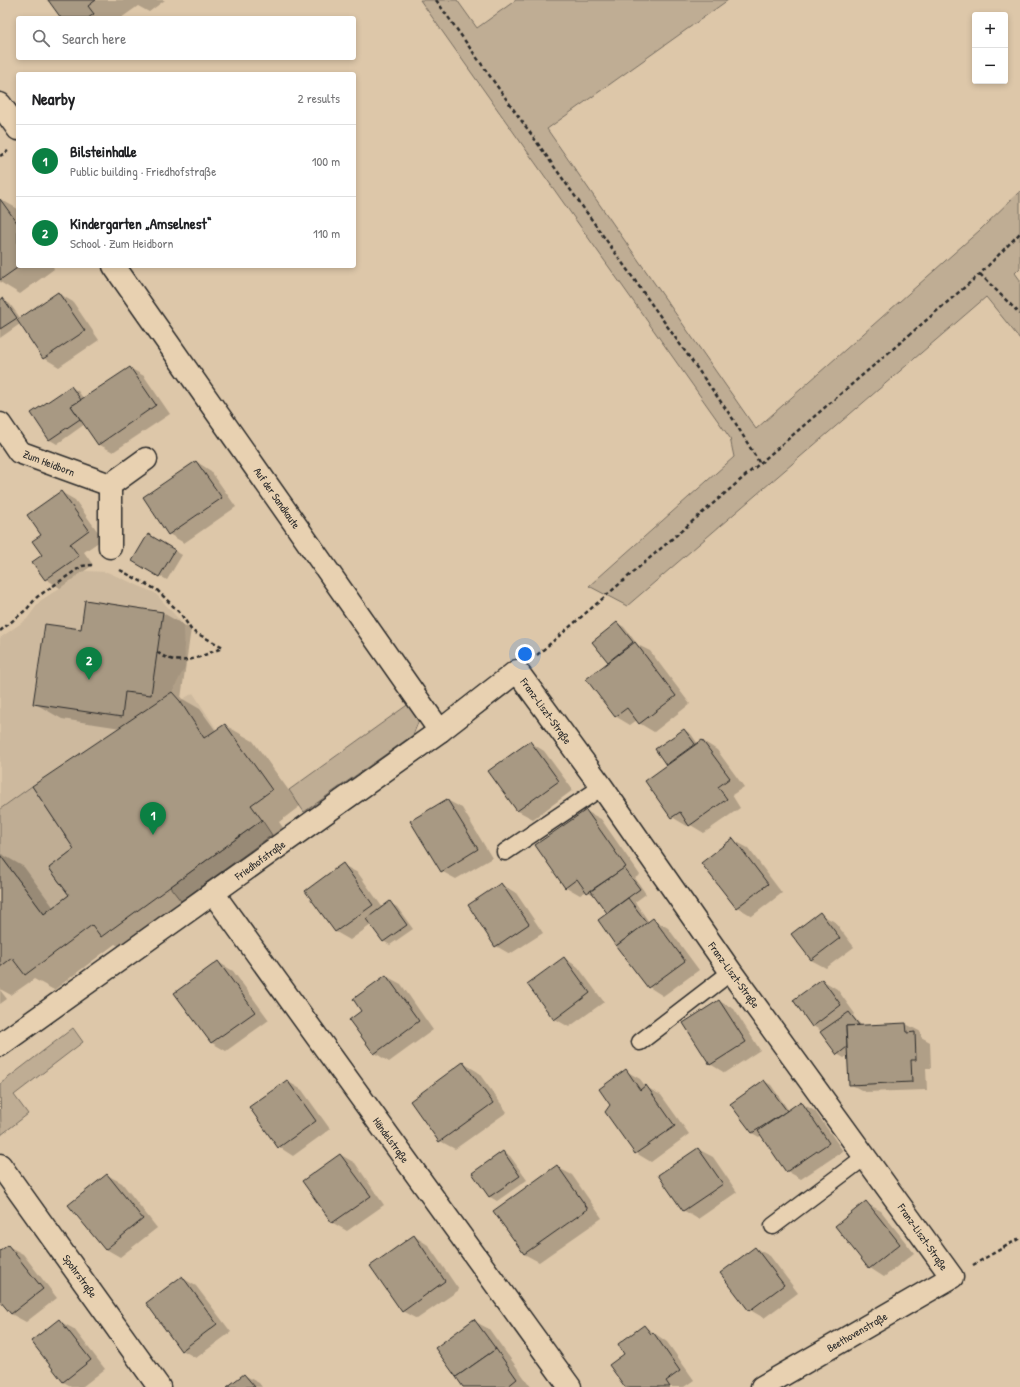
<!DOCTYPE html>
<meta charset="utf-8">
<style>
:root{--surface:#fff;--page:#f6f6f6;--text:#202124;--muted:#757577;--line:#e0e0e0;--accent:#0b8043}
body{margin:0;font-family:"Patrick Hand",sans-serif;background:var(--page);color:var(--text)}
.controls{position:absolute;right:12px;top:12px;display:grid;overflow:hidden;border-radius:4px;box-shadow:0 2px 6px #0003}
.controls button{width:36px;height:36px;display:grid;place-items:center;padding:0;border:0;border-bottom:1px solid var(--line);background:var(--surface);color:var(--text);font:20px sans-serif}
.you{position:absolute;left:525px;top:654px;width:14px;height:14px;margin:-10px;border:3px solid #fff;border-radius:50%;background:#1a73e8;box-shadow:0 0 0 6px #1a73e833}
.badge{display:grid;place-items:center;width:26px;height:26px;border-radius:50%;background:var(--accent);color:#fff;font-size:13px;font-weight:700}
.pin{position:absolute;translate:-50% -33px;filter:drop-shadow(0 1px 2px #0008)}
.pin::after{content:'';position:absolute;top:21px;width:14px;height:12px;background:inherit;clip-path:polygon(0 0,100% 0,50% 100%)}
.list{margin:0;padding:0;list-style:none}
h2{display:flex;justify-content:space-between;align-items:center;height:52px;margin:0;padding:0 16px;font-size:17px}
h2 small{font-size:13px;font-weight:400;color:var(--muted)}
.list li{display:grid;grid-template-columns:26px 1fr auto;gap:12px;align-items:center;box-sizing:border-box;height:72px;padding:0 16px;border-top:1px solid var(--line)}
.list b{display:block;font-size:15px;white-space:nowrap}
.list p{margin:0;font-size:13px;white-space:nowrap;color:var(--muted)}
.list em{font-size:13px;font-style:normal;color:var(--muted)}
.icon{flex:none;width:22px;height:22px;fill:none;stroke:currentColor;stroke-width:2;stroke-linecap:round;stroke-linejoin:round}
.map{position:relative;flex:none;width:1020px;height:1387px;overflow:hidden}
.search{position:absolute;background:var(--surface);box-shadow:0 2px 6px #0003;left:16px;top:16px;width:340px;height:44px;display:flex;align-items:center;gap:10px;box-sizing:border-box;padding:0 14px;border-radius:4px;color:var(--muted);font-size:15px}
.panel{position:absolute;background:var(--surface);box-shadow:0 2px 6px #0003;left:16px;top:72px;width:340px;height:196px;border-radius:4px}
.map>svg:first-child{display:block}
.built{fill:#cdb99e}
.green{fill:#bfad94;stroke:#756c60}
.shadow{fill:#0003}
.building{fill:#a89983;stroke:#2b2b2b}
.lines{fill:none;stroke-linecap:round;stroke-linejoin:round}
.lane-casing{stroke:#2b2b2b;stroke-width:19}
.street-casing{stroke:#2b2b2b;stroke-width:25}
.path{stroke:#2b2b2b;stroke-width:2.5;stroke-dasharray:4 3;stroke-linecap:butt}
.lane{stroke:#e8d1b1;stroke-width:16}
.street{stroke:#e8d1b1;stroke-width:22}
.labels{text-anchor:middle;stroke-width:3;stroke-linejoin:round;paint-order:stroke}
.street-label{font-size:11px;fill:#2b2b2b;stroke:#e8d1b1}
</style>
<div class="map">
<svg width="1020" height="1387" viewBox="0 0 1020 1387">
<rect width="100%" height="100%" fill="#ddc7a9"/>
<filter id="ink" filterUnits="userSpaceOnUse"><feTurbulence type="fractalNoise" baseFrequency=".025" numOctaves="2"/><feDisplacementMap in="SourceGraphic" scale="8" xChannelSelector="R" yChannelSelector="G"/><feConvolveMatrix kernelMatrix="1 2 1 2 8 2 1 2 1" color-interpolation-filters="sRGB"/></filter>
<g filter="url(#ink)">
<g class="built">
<path d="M85,571L107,572L155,593L184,625L185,667L172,692L0,808V638L27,619L40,601Z"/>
<path d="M193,693L217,730L204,738L180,701Z"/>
</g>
<g class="green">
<path d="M420,0H457L477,28L516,0H728L547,129L756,429L980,230L1020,191V268L1015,273L1020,280V339L986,297L627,606L589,586L734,457L730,438Z"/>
<path d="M410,703L419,720L413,735L304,812L289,790Z"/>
<path d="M32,786L74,849L49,868L69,895L44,914L0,855V809Z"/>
<path d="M262,820L272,835L181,901L170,887Z"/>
<path d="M73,1028L83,1042L14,1095L28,1114L1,1135L0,1084Z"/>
</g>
<g class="shadow">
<path d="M46,0H165L149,12L138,6L121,18H62L52,3Z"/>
<path d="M0,199L18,209V266H53L54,269L20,294L0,282Z"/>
<path d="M58,293L73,302L99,340L59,367L44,358L20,324L0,338V302L3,300L10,304L21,319Z"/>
<path d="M130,368L144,376L170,414L113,452L98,444L85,424L57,444L50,440L32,414L71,387L78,391L84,399Z"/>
<path d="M197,462L211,471L236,507L184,543L169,534Z"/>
<path d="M61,492L75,500L103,539L84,552L93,565L60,588L46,579L42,535Z"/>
<path d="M149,535L182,555L167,580L134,561Z"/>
<path d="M163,613L191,629L181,698L200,709L216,731L225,725L253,741L300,806L279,822L289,836L130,952L115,944L54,990L34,979L11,995L0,989V853L24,867L54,908L71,896L75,850L121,728L62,719L34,703L82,630Z"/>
<path d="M617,623L624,627L638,645L650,651L690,704L654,732L639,723L637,720L630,725L615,716L610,662L608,661Z"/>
<path d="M684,730L691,734L698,744L703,741L717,750L744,787L732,795L740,808L704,833L689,824L687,826L672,817L646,781L669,765L667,764Z"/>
<path d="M530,742L544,751L573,790L533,819L518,811L490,771Z"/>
<path d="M447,800L462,808L492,858L456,879L441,871L411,822Z"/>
<path d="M586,811L601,819L640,875L635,878L646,894L635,902L649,922L653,919L668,928L699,970L663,996L649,987L617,945L608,913L597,897L587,891L580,895L566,887Z"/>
<path d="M733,840L748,848L782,893L752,916L737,907L703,863Z"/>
<path d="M343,865L358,873L383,908L390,903L397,907L413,929L390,945L383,941L371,925L350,940L336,932L306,891Z"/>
<path d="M501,884L516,893L543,933L510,954L496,946Z"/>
<path d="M820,914L835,922L854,947L826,968L811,960Z"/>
<path d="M564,958L578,967L604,1002L569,1027L555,1019Z"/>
<path d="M218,962L233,971L269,1020L226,1051L212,1043L176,993Z"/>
<path d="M386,976L401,984L433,1030L389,1062L375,1053L363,1012Z"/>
<path d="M822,980L837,989L855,1014L853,1016L862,1026L906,1024L921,1032V1037L930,1042L931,1068H926L927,1090L865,1092L850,1084L849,1055L844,1058L837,1054L823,1032L813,1026Z"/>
<path d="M0,990L7,999L0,1004Z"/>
<path d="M719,1001L734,1009L760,1050L725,1073L710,1064Z"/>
<path d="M463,1063L478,1072L507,1112L455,1149L440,1141Z"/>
<path d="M626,1071L640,1079L646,1087L661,1095L689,1134L651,1162L636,1153L611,1105Z"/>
<path d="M287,1081L302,1090L330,1129L293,1156L279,1147Z"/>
<path d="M764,1081L771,1085L789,1111L801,1103L815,1111L843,1151L801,1179L787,1171L762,1135L759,1137L752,1133Z"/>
<path d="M698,1149L713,1157L737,1192L698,1219L683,1210Z"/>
<path d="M503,1152L510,1156L527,1180L497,1201L490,1197L473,1173Z"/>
<path d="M341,1155L355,1163L384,1205L347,1231L333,1223L303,1181Z"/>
<path d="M557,1167L572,1175L602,1218L539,1262L524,1254L494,1211Z"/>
<path d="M107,1175L122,1183L157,1228L120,1257L106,1249Z"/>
<path d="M866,1203L881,1211L914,1253L884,1277L870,1268Z"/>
<path d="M414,1236L428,1245L459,1290L417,1319L402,1311Z"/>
<path d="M8,1246L23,1254L57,1298L26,1322L11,1314L0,1299V1253Z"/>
<path d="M755,1248L770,1256L798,1293L764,1318L750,1310Z"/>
<path d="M182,1278L196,1286L231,1332L196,1358L182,1350Z"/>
<path d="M59,1321L74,1329L105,1369L82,1387H73L63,1382Z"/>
<path d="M474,1321L489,1329L531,1387H464Z"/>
<path d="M644,1326L667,1342L694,1380L684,1387H626Z"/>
<path d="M244,1375L259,1383L262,1387H229Z"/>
</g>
<g class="building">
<path d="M48,0H96L88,6L94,14L88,18H61Z"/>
<path d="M0,199L18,224V266H20L0,280Z"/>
<path d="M58,292L85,331L43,359L17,320Z"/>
<path d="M3,298L17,318L0,329V300Z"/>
<path d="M130,367L156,405L98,445L71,406Z"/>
<path d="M71,386L81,400L71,406L80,419L49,440L31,413Z"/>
<path d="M196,461L222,498L168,535L143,497Z"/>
<path d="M61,491L89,530L70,544L79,556L45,580L32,562L42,555L32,541L41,535L27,515Z"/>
<path d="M148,534L175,550L159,577L132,561Z"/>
<path d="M85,600L163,612L151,695L125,692L122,717L33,704L45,624L81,629Z"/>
<path d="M617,622L633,642L608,662L592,642Z"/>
<path d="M635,642L676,696L639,724L627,708L615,717L586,679Z"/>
<path d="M172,692L180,701L204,738L225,724L272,790L251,805L262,820L101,937L92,925L25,975L12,958L0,967V855L44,914L69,895L49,868L74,849L32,786Z"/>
<path d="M684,729L695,744L666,765L655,749Z"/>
<path d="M702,740L730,778L718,787L727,799L689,826L680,812L671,818L645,781Z"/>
<path d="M530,741L559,781L517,811L488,771Z"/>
<path d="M447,799L478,849L441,872L410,821Z"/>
<path d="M586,810L626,867L587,893L577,879L565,888L535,845Z"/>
<path d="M733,838L768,884L736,908L701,863Z"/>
<path d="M343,863L373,905L335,932L305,891Z"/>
<path d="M624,868L640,889L607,913L591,891Z"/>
<path d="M501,883L529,924L495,947L468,905Z"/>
<path d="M628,898L647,923L616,946L598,920Z"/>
<path d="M390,901L407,925L383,942L366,919Z"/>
<path d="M820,912L840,938L811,960L791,934Z"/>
<path d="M653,918L685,961L648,988L616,946Z"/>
<path d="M564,957L590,993L554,1020L527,984Z"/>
<path d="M218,961L255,1012L211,1043L174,993Z"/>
<path d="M386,975L419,1021L374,1054L349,1020L361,1011L353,999Z"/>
<path d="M822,979L841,1005L812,1027L793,1000Z"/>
<path d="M719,1000L746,1042L710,1065L683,1023Z"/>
<path d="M849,1012L859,1025L846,1026L847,1047L837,1055L820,1032Z"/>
<path d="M906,1023L907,1033L915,1032L916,1060H911L912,1082L849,1085L846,1026Z"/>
<path d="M463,1062L493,1103L439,1142L410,1101Z"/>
<path d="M626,1069L640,1090L646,1085L675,1126L635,1154L605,1112L610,1105L599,1089Z"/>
<path d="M287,1080L316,1121L278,1148L249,1107Z"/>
<path d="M764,1080L787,1111L752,1133L730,1104Z"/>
<path d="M801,1101L829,1143L786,1172L758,1131Z"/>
<path d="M698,1148L723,1184L683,1211L658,1175Z"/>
<path d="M503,1151L520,1176L489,1197L472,1173Z"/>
<path d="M340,1154L371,1196L332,1223L302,1181Z"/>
<path d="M557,1165L588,1209L524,1254L493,1211Z"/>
<path d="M107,1174L143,1219L105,1250L68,1205Z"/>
<path d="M866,1201L900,1244L869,1269L835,1226Z"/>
<path d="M414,1235L445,1281L402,1312L370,1266Z"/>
<path d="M8,1245L43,1289L11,1314L0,1301V1251Z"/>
<path d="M755,1247L784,1285L749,1311L720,1273Z"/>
<path d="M182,1276L217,1324L181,1351L146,1303Z"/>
<path d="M59,1319L91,1360L63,1382L31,1341Z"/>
<path d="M474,1319L496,1349L456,1377L435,1348Z"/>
<path d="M644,1325L651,1334L653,1332L680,1371L666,1381L670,1387H625L609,1365L624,1354L618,1344Z"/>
<path d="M496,1349L517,1379L507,1387H463L456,1377Z"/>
<path d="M244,1374L255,1387H227Z"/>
</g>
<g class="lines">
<defs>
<g id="lane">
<path d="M505,852L602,787"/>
<path d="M640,1042L731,972"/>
<path d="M773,1226L866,1156"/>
</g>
<g id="street">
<path d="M0,104L18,129"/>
<path d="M114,266L440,731"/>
<path d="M0,424L19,452L110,485L146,459"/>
<path d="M110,547V485"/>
<path d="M213,893L570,1387"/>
<path d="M0,1045L440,731L517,671L602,787L731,972L952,1277L762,1387"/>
<path d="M0,1165L159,1387"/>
</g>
</defs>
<use href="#lane" class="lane-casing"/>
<use href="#street" class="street-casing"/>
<g class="path">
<path d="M436,0L733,419L760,464"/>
<path d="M0,156L8,151"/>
<path d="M980,274L1020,314"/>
<path d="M120,570L157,590L181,614L192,631L223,647"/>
<path d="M0,631L27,609L37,597L82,566L92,565"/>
<path d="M157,652C180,669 198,657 222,648"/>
<path d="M537,655L980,274L1020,233"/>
<path d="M973,1265L1020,1238"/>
</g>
<use href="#lane" class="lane"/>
<use href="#street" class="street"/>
</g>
</g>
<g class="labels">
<g class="street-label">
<text transform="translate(49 463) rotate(21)" y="4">Zum Heidborn</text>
<text transform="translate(277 498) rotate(55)" y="4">Auf der Sandkaute</text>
<text transform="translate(546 711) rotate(54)" y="4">Franz-Liszt-Straße</text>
<text transform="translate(260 860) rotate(-36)" y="4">Friedhofstraße</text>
<text transform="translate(734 975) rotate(54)" y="4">Franz-Liszt-Straße</text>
<text transform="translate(391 1140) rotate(54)" y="4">Händelstraße</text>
<text transform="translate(923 1237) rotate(55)" y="4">Franz-Liszt-Straße</text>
<text transform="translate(80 1276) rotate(54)" y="4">Spohrstraße</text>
<text transform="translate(857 1332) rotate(-30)" y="4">Beethovenstraße</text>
</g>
</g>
</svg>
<div class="controls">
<button>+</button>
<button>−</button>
</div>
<div class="you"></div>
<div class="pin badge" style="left:153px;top:835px">1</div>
<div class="pin badge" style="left:89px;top:680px">2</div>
<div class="search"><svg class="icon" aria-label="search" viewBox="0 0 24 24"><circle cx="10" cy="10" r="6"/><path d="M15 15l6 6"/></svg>Search here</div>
<section class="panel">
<h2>Nearby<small>2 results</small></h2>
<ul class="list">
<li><span class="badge">1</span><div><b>Bilsteinhalle</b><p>Public building · Friedhofstraße</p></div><em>100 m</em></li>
<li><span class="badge">2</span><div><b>Kindergarten „Amselnest“</b><p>School · Zum Heidborn</p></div><em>110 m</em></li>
</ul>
</section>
</div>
